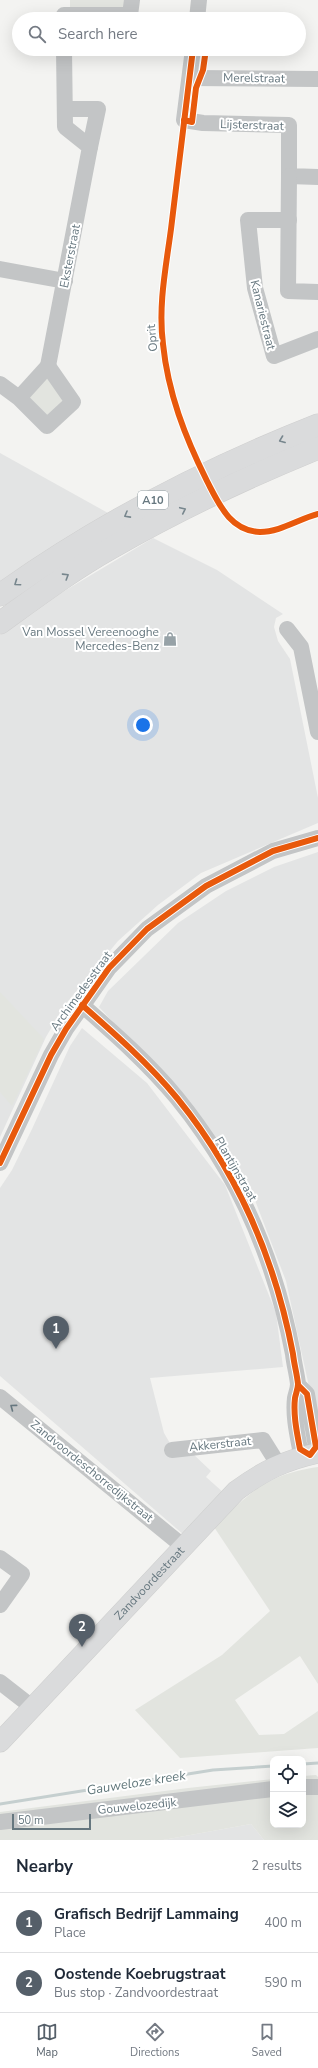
<!DOCTYPE html>
<meta charset="utf-8">
<style>
:root{--surface:#fff;--page:#f6f6f7;--text:#1f2937;--muted:#747a83;--line:#e0e1e3;--accent:#555f69}
body{margin:0;font-family:"Nunito Sans",sans-serif;background:var(--page);color:var(--text)}
.controls{position:absolute;right:12px;bottom:12px;display:grid;overflow:hidden;border-radius:8px;box-shadow:0 4px 16px #0002}
.controls button{width:36px;height:36px;display:grid;place-items:center;padding:0;border:0;border-bottom:1px solid var(--line);background:var(--surface);color:var(--text);font:20px sans-serif}
.scale{position:absolute;left:12px;bottom:10px;width:79px;box-sizing:border-box;padding-left:4px;border:2px solid #66777f;border-top:0;font-size:11px;line-height:14px;white-space:nowrap;color:#66777f;-webkit-text-stroke:3px #fff;paint-order:stroke}
.you{position:absolute;left:143px;top:725px;width:14px;height:14px;margin:-10px;border:3px solid #fff;border-radius:50%;background:#1a73e8;box-shadow:0 0 0 6px #1a73e833}
.badge{display:grid;place-items:center;width:26px;height:26px;border-radius:50%;background:var(--accent);color:#fff;font-size:13px;font-weight:700}
.pin{position:absolute;translate:-50% -33px;filter:drop-shadow(0 1px 2px #0008)}
.pin::after{content:'';position:absolute;top:21px;width:14px;height:12px;background:inherit;clip-path:polygon(0 0,100% 0,50% 100%)}
.list{margin:0;padding:0;list-style:none}
h2{display:flex;justify-content:space-between;align-items:center;height:52px;margin:0;padding:0 16px;font-size:17px}
h2 small{font-size:13px;font-weight:400;color:var(--muted)}
.list li{display:grid;grid-template-columns:26px 1fr auto;gap:12px;align-items:center;box-sizing:border-box;height:60px;padding:0 16px;border-top:1px solid var(--line)}
.list b{display:block;font-size:15px;white-space:nowrap}
.list p{margin:0;font-size:13px;white-space:nowrap;color:var(--muted)}
.list em{font-size:13px;font-style:normal;color:var(--muted)}
.icon{flex:none;width:22px;height:22px;fill:none;stroke:currentColor;stroke-width:2;stroke-linecap:round;stroke-linejoin:round}
.map{position:relative;flex:none;width:318px;height:1840px;overflow:hidden}
.search{position:absolute;background:var(--surface);box-shadow:0 4px 16px #0002;left:12px;right:12px;top:12px;height:44px;display:flex;align-items:center;gap:10px;box-sizing:border-box;padding:0 14px;border-radius:22px;color:var(--muted);font-size:15px}
.sheet{height:172px;background:var(--surface)}
nav{display:flex;justify-content:space-around;align-items:center;box-sizing:border-box;height:56px;border-top:1px solid var(--line);background:var(--surface);font-size:11px;color:var(--muted)}
nav a{display:grid;justify-items:center;gap:2px}
nav .on{color:var(--accent)}
.map>svg:first-child{display:block}
.built{fill:#e3e4e4}
.green{fill:#e2e4df}
.lines{fill:none;stroke-linecap:round;stroke-linejoin:round}
.stream{stroke:#c5cfcf;stroke-width:3}
.major-casing{stroke:#cecfce;stroke-width:21}
.highway-casing{stroke:#cfcfcf;stroke-width:23}
.minor{stroke:#c3c5c6;stroke-width:16}
.major{stroke:#dadbdc;stroke-width:20}
.highway{stroke:#dadbdc;stroke-width:22}
.cycleway-casing{stroke:#fff;stroke-width:8}
.cycleway{stroke:#e8590c;stroke-width:6}
.oneway{stroke:#77868d}
.oneway2{stroke:#66777f}
.labels{text-anchor:middle;stroke-width:4;stroke-linejoin:round;paint-order:stroke}
.shield{fill:#fff;stroke:#94a0a5;stroke-width:1}
.shield-label{font-size:11px;font-weight:bold;fill:#66777f}
.street-label{font-size:12px;fill:#66777f;stroke:#fff}
.poi-label{font-size:12px;fill:#66777f;stroke:#fff;text-anchor:end}
.water-label{font-size:13px;font-style:italic;fill:#62787c;stroke:#fff}
</style>
<div class="map">
<svg width="318" height="1840" viewBox="0 0 318 1840">
<rect width="100%" height="100%" fill="#f3f3f1"/>
<g class="built">
<path d="M0,453L108,513L0,584Z"/>
<path d="M153,538L217,570L283,614L276,618L274,627L278,641L290,659L318,798V823L201,873L158,905L118,941L64,1006L46,1037L0,1137V635L46,602Z"/>
<path d="M318,852V1428L286,1281L251,1190L199,1114L99,1007L108,991L178,923L226,891L274,867Z"/>
<path d="M82,1028L147,1083L225,1185L276,1313L283,1367L150,1378L164,1433L171,1445L192,1453L211,1471L206,1477L224,1493L184,1535L0,1376V1188L12,1170L32,1129L70,1046Z"/>
<path d="M251,1824L264,1840H163Z"/>
</g>
<g class="green">
<path d="M70,0H128L127,9H70Z"/>
<path d="M46,377L67,400L49,418L27,397Z"/>
<path d="M0,992L44,1039L12,1106L0,1092Z"/>
<path d="M318,1467V1684L300,1656L235,1700L259,1735L284,1734L318,1711V1748L180,1758L135,1710L222,1655L270,1611L214,1527C250,1493 267,1474 318,1467Z"/>
<path d="M316,1775L318,1777V1840H264L251,1824L163,1840H0V1812L188,1788L273,1779V1825H303V1776Z"/>
</g>
<g class="lines">
<g class="stream">
<path d="M303,1764L318,1763"/>
<path d="M0,1804L213,1770L273,1766"/>
</g>
<defs>
<g id="major">
<path id="s1" d="M0,1742L236,1491C263,1471 285,1460 318,1453"/>
</g>
<g id="highway">
<path d="M0,595C98,525 206,469 318,425"/>
<path d="M0,623C36,597 72,570 111,548C177,510 247,477 318,448"/>
</g>
</defs>
<use href="#major" class="major-casing"/>
<use href="#highway" class="highway-casing"/>
<g class="minor">
<path d="M64,15H130L132,0"/>
<path d="M197,19L199,0"/>
<path d="M193,49L184,120L203,123L289,125V176L318,177"/>
<path d="M190,78L318,79"/>
<path d="M65,109H98L90,147"/>
<path d="M289,176L288,291L318,292"/>
<path d="M289,220H248L255,288L274,356L318,339"/>
<path d="M0,269L65,281"/>
<path d="M48,366L90,147L65,127L64,49"/>
<path d="M0,384L19,398L47,426L73,402L48,366L19,398"/>
<path d="M287,629L301,647L318,732"/>
<path d="M82,1005C115,1034 149,1064 177,1098C239,1174 275,1259 293,1354C294,1364 297,1374 298,1384C298,1389 296,1393 295,1398C293,1415 297,1433 300,1449L310,1455L316,1447L307,1394L298,1385"/>
<path d="M0,1163L51,1055L66,1029L109,968L147,929L206,886L273,851L318,838"/>
<path d="M0,1397L184,1547"/>
<path d="M172,1450L263,1440L278,1464"/>
<path d="M0,1558L22,1574L0,1605"/>
<path d="M0,1682L32,1707"/>
<path d="M303,1787H318"/>
<path d="M0,1822L273,1789"/>
</g>
<use href="#major" class="major"/>
<use href="#highway" class="highway"/>
<defs>
<g id="cycleway">
<path d="M193,49C186,109 178,169 171,229C166,267 158,305 163,344C168,393 185,437 207,481C219,504 230,531 260,532C280,532 299,519 318,514"/>
<path d="M184,120L192,122L196,88L203,70L206,49"/>
<path d="M82,1005C115,1034 149,1064 177,1098C239,1174 275,1259 293,1354C294,1364 297,1374 298,1384C298,1389 296,1393 295,1398C293,1415 297,1433 300,1449L310,1455L316,1447L307,1394L298,1385"/>
<path d="M0,1163L51,1055L66,1029L109,968L147,929L206,886L273,851L318,838"/>
</g>
</defs>
<use href="#cycleway" class="cycleway-casing"/>
<use href="#cycleway" class="cycleway"/>
</g>
<defs><path id="oneway-chevron" d="M-2-3.5L2.5 0L-2 3.5" fill="none" stroke-width="1.6" stroke-linecap="round" stroke-linejoin="round"/></defs>
<g class="oneway">
<use href="#oneway-chevron" transform="translate(282 440) rotate(159)"/>
<use href="#oneway-chevron" transform="translate(183 510) rotate(-25)"/>
<use href="#oneway-chevron" transform="translate(127 515) rotate(151)"/>
<use href="#oneway-chevron" transform="translate(66 576) rotate(-32)"/>
<use href="#oneway-chevron" transform="translate(17 583) rotate(145)"/>
</g>
<use class="oneway2" href="#oneway-chevron" transform="translate(13 1407) rotate(-143)"/>
<defs>
<symbol id="shop-bare" viewBox="-9 -9 18 18"><path d="M-5-2.5h2.3a2.7 3.5 0 0 1 5.4 0H5L5.5 6h-11ZM-1.5-2.5h3a1.5 2.3 0 0 0-3 0Z" fill="#97a2a7" stroke="#fff" stroke-width="2.5" paint-order="stroke"/></symbol>
</defs>
<g fill-rule="evenodd">
<use href="#shop-bare" x="160" y="629" width="20" height="20"/>
</g>
<g class="labels">
<rect class="shield" x="138" y="491" width="30" height="18" rx="3"/>
<g class="shield-label">
<text x="153" y="504">A10</text>
</g>
<g class="street-label">
<text transform="translate(254 78) rotate(1)" y="4">Merelstraat</text>
<text transform="translate(252 125) rotate(2)" y="4">Lijsterstraat</text>
<text transform="translate(70 256) rotate(-79)" y="4">Eksterstraat</text>
<text transform="translate(263 315) rotate(76)" y="4">Kanariestraat</text>
<text transform="translate(152 338) rotate(-95)" y="4">Oprit</text>
<text transform="translate(81 991) rotate(-54)" y="4">Archimedesstraat</text>
<text transform="translate(236 1169) rotate(60)" y="4">Plantijnstraat</text>
<text transform="translate(220 1444) rotate(-6)" y="4">Akkerstraat</text>
<text transform="translate(92 1471) rotate(39)" y="4">Zandvoordeschorredijkstraat</text>
<text dy="4" stroke="none"><textPath href="#s1" startOffset="218">Zandvoordestraat</textPath></text>
<text transform="translate(137 1806) rotate(-6)" y="4">Gouwelozedijk</text>
</g>
<g class="poi-label">
<text x="159" y="636">Van Mossel Vereenooghe<tspan x="159" dy="14">Mercedes-Benz</tspan></text>
</g>
<g class="water-label">
<text transform="translate(136 1782) rotate(-9)" y="5">Gauweloze kreek</text>
</g>
</g>
</svg>
<div class="controls">
<button><svg class="icon" aria-label="locate" viewBox="0 0 24 24"><circle cx="12" cy="12" r="6"/><path d="M12 2v4M12 18v4M2 12h4M18 12h4"/></svg></button>
<button><svg class="icon" aria-label="layers" viewBox="0 0 24 24"><path d="M12 4l9 5-9 5-9-5zM3 14l9 5 9-5"/></svg></button>
</div>
<div class="scale">50 m</div>
<div class="you"></div>
<div class="pin badge" style="left:56px;top:1349px">1</div>
<div class="pin badge" style="left:82px;top:1647px">2</div>
<div class="search"><svg class="icon" aria-label="search" viewBox="0 0 24 24"><circle cx="10" cy="10" r="6"/><path d="M15 15l6 6"/></svg>Search here</div>
</div>
<section class="sheet">
<h2>Nearby<small>2 results</small></h2>
<ul class="list">
<li><span class="badge">1</span><div><b>Grafisch Bedrijf Lammaing</b><p>Place</p></div><em>400 m</em></li>
<li><span class="badge">2</span><div><b>Oostende Koebrugstraat</b><p>Bus stop · Zandvoordestraat</p></div><em>590 m</em></li>
</ul>
</section>
<nav>
<a class="on"><svg class="icon" aria-label="map" viewBox="0 0 24 24"><path d="M3 6l6-2 6 2 6-2v14l-6 2-6-2-6 2zM9 4v14M15 6v14"/></svg>Map</a>
<a><svg class="icon" aria-label="directions" viewBox="0 0 24 24"><path d="M12 3l9 9-9 9-9-9zM9 14v-3h6M13 9l2 2-2 2"/></svg>Directions</a>
<a><svg class="icon" aria-label="saved" viewBox="0 0 24 24"><path d="M7 4h10v16l-5-4-5 4z"/></svg>Saved</a>
</nav>
